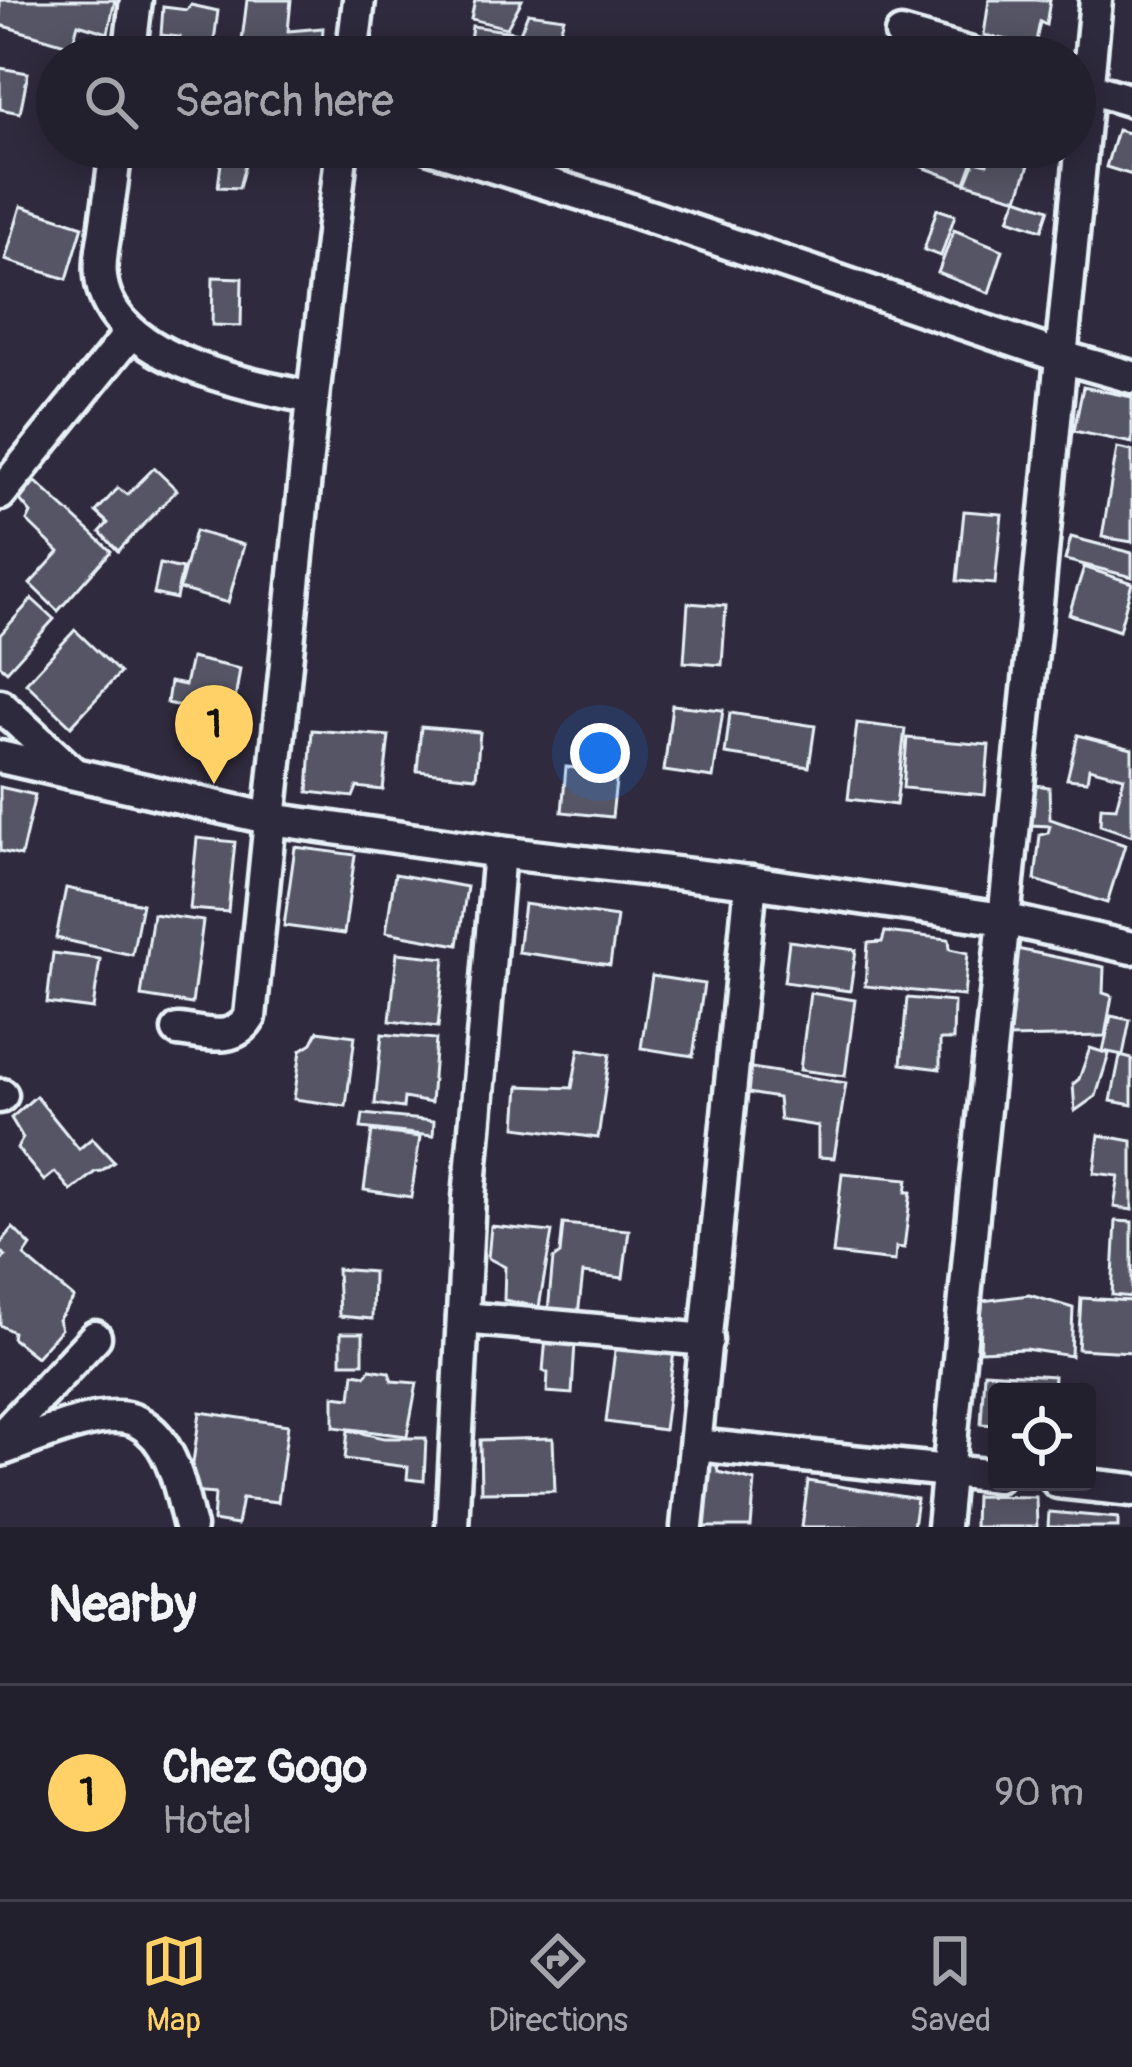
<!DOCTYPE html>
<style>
:root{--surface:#23202e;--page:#2b2836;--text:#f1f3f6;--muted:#a3a3aa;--line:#403e4a;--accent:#ffd166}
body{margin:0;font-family:Pangolin,sans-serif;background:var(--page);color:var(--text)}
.controls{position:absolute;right:36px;bottom:36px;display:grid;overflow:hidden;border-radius:12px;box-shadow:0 6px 30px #0003}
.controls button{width:108px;height:108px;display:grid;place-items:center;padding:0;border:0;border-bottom:3px solid var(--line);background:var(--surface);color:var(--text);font:60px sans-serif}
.you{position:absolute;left:600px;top:753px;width:42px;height:42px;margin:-30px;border:9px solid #fff;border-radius:50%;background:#1a73e8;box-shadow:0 0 0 18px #1a73e833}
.badge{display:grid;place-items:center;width:78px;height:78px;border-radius:50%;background:var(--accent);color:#111;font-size:39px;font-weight:700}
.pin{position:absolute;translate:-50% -99px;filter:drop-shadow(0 3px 6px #0008)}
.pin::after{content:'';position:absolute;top:63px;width:42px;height:36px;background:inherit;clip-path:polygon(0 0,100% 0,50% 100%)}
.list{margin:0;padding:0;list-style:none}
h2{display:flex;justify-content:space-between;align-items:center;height:156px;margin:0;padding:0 48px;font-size:51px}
h2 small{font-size:39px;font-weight:400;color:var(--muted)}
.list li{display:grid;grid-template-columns:78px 1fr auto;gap:36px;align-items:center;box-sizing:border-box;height:216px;padding:0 48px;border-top:3px solid var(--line)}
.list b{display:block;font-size:45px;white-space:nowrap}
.list p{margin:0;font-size:39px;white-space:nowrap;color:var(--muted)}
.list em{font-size:39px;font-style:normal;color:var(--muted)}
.icon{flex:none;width:66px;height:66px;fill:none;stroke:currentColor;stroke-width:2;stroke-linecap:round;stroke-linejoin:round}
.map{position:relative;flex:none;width:1132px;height:1527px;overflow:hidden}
.search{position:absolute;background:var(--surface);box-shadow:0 6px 30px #0003;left:36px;right:36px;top:36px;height:132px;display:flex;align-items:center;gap:30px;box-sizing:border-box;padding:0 42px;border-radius:66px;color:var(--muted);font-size:45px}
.sheet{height:372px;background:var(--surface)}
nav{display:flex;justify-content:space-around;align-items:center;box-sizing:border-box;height:168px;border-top:3px solid var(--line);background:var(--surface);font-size:33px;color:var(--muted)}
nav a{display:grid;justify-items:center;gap:6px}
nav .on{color:var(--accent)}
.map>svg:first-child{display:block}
.building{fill:#575565;stroke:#e8f1f8;stroke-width:3}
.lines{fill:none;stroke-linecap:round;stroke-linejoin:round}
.minor-casing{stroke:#e8f1f8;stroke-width:39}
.minor{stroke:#2f2a3d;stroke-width:30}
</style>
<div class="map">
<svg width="1132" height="1527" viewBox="0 0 1132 1527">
<rect width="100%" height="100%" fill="#2f2a3d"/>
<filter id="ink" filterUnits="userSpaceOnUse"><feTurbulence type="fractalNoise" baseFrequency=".00833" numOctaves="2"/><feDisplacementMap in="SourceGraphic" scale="24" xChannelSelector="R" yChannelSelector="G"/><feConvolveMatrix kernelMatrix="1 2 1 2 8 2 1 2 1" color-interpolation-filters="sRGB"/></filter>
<g filter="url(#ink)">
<g class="building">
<path d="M0,0H115L108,33L78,24L72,46L0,25Z"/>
<path d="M247,0H291L288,31L323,28L321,57L241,48Z"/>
<path d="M475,0H522L507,28L471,19Z"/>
<path d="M989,0H1050L1046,25L1040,22L1035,46L984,35Z"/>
<path d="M191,5L218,11L212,57H155L156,40L179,44L180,37L161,35L163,7L187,10Z"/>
<path d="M528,13L564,18L554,50L527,41L522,57H468L472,26L520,33Z"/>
<path d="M0,68L28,73L20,113L0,109Z"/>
<path d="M1117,130L1132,134V175L1106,167Z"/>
<path d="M223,147H260L259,154L246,161L239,188L218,187Z"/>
<path d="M891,147H923L917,164L888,154Z"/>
<path d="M927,147H978L965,183L920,166Z"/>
<path d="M989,153L1029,165L1018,198L966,183L975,161L987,164Z"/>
<path d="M1017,198L1049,209L1042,230L1009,219Z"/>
<path d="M21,206L83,226L67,279L5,260Z"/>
<path d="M937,209L955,215L941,256L924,250Z"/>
<path d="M954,230L1003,250L989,293L938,273Z"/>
<path d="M213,277L242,278L241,326L212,325Z"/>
<path d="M1083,387L1132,397V443L1074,431Z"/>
<path d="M1117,448L1132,451V542L1102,537Z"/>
<path d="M154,468L177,490L118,551L100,532L108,523L96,512L118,488L127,495Z"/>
<path d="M35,481L111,551L58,611L30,584L59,552L27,521L31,513L20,500Z"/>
<path d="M964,511L1002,514L995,584L957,581Z"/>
<path d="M195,531L244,545L228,603L179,589Z"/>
<path d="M1071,537L1132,553V577L1065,560Z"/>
<path d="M160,564L182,569L176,599L154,594Z"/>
<path d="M1084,567L1132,583L1119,631L1069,614Z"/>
<path d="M32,599L54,619L7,671L0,665V635Z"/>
<path d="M688,603L726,606L722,665L684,662Z"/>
<path d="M75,630L120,673L71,726L26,683Z"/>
<path d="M191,658L240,669L235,700H227L224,716L167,703L170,682L185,685Z"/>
<path d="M672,705L723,710L713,778L664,771Z"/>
<path d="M730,713L815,726L809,767L725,754Z"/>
<path d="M857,723L905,729L896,805L848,799Z"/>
<path d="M421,727L480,732L476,777L417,771Z"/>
<path d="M312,730L389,736L383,790L357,787L353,797L308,792Z"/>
<path d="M1078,735L1132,749V836L1100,825L1101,807L1116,808L1124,777L1089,768L1087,781L1067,779Z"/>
<path d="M907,738L989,745L985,795L903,788Z"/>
<path d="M566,767L617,772L612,817L562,812Z"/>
<path d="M1029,784L1049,787L1050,819L1125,845L1107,903L1035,880L1040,835L1048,833L1050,826L1030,825Z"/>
<path d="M0,787L35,795L21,856L0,851Z"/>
<path d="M197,838L235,842L228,912L190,909Z"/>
<path d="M295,847L355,855L344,934L284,926Z"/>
<path d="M395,874L467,887L458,945L386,932Z"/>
<path d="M66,888L142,904L132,955L56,938Z"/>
<path d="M524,904L617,917L610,965L518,952Z"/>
<path d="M153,914L203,921L192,1004L141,996Z"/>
<path d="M885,932L949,939L950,949L968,953L964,996L865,986L868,943L882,942Z"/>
<path d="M789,941L856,950L850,991L784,982Z"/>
<path d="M1017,949L1104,967L1103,993L1112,996L1105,1036L1005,1038L1003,993L1012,992Z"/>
<path d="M53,953L100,959L93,1009L47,1003Z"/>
<path d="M397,953L445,958L438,1027L390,1021Z"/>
<path d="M652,976L704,984L693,1056L641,1048Z"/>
<path d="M810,993L855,1000L845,1076L800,1070Z"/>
<path d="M907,998L954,1002L953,1040H940V1069L901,1064Z"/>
<path d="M1111,1016L1130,1020L1123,1055L1103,1051Z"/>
<path d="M318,1031L355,1036L346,1106L294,1099L301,1050L312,1043Z"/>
<path d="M382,1034L436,1039L431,1103L404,1098L403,1108L375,1104Z"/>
<path d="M1090,1048L1109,1054L1096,1096L1075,1111L1073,1084L1079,1079Z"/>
<path d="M579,1049L610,1054L598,1138L516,1127L519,1086L572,1088Z"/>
<path d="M1120,1056L1132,1059V1105L1111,1101Z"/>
<path d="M739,1066L846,1083L834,1158L818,1157V1126L780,1120L778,1098L736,1091Z"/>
<path d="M36,1096L79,1149L92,1138L114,1162L101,1171L95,1172L71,1191L55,1172L44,1181L17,1148L23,1138L11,1118Z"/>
<path d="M363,1114L434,1121L433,1136L361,1128Z"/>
<path d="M372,1131L420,1137L411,1197L364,1190Z"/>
<path d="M1099,1135L1132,1141V1210L1114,1207L1119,1176L1094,1173Z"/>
<path d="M842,1173L908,1179L906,1192H911L904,1248L896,1247L895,1261L833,1254Z"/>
<path d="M1116,1221L1132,1222V1297L1112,1295Z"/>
<path d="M563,1224L629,1230L623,1278L583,1273L578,1315L548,1311L553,1259L560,1254Z"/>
<path d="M491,1226L552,1232L539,1307L504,1300L505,1267L488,1258Z"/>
<path d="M13,1228L31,1246L24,1256L74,1298L58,1320L61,1329L36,1357L12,1338L13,1332L0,1325V1261L6,1256L0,1251V1244Z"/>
<path d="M337,1269L373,1272L372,1319L339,1316Z"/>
<path d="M1029,1295L1073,1308L1071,1356L1025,1349L980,1351L982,1301Z"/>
<path d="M1081,1298L1132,1301V1352L1078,1349Z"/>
<rect x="341" y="1333" width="22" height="30"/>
<path d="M546,1337L575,1343L572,1394L547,1392L548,1373L543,1371Z"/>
<path d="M616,1343L674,1351L664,1430L606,1422Z"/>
<path d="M370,1369L389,1372L392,1381L417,1383L407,1436L334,1427V1396L351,1398L354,1373L366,1375Z"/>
<path d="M984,1372L1054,1376L1053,1392H997V1425L981,1424Z"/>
<path d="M200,1412L288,1425L278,1502L242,1498L237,1525L213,1521L215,1494L189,1492Z"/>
<path d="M348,1430L384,1438H426L424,1481L407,1479L408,1467L345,1459Z"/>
<path d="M553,1438L555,1491L481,1492L480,1440Z"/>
<path d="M703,1460L716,1461L718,1472L755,1481L751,1527H695Z"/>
<path d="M808,1481L917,1499L913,1527H802Z"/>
<path d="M975,1496L1036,1497L1037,1527H974Z"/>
<path d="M1049,1512L1118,1518V1527H1048Z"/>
</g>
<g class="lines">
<defs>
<g id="minor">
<path d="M901,34L982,57"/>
<path d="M129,57L136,0"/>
<path d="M352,57L359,0"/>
<path d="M1075,84L1132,101"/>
<path d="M116,147C113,175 109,202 105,230C103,245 99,261 101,276C108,359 248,385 313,398"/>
<path d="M430,147L613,204L1062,357L1132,377"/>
<path d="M0,494L131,332"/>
<path d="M0,705L72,772"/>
<path d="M0,757L271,819L499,852L751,882L1003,919L1132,948"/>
<path d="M178,1030C206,1033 234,1044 250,1017L313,398L342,147"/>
<path d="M0,1097L2,1095"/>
<path d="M463,1318L707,1340"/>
<path d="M0,1438L95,1337"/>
<path d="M696,1445L997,1476"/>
<path d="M0,1450C33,1439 93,1411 127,1418C142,1421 156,1434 163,1446C178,1470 183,1501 190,1527"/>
<path d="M1058,1482L1132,1490"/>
<path d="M452,1527L469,1198L499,852"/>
<path d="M687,1527L751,882"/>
<path d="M943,1527L973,1214L1035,624L1096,0"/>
</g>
</defs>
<use href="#minor" class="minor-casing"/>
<use href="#minor" class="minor"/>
</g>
</g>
</svg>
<div class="controls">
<button><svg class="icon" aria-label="locate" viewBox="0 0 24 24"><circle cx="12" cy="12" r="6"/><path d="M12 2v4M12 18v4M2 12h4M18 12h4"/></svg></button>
</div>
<div class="you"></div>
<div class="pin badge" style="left:214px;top:784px">1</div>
<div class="search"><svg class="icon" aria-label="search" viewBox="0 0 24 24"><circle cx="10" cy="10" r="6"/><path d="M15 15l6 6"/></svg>Search here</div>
</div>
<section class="sheet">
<h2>Nearby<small></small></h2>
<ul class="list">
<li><span class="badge">1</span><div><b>Chez Gogo</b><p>Hotel</p></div><em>90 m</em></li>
</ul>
</section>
<nav>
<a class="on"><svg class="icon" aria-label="map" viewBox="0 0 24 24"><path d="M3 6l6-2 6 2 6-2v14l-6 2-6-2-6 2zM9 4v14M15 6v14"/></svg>Map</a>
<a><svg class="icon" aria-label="directions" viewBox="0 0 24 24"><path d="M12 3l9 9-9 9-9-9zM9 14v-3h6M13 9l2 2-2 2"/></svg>Directions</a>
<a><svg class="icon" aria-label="saved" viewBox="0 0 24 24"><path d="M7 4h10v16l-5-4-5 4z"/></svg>Saved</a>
</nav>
